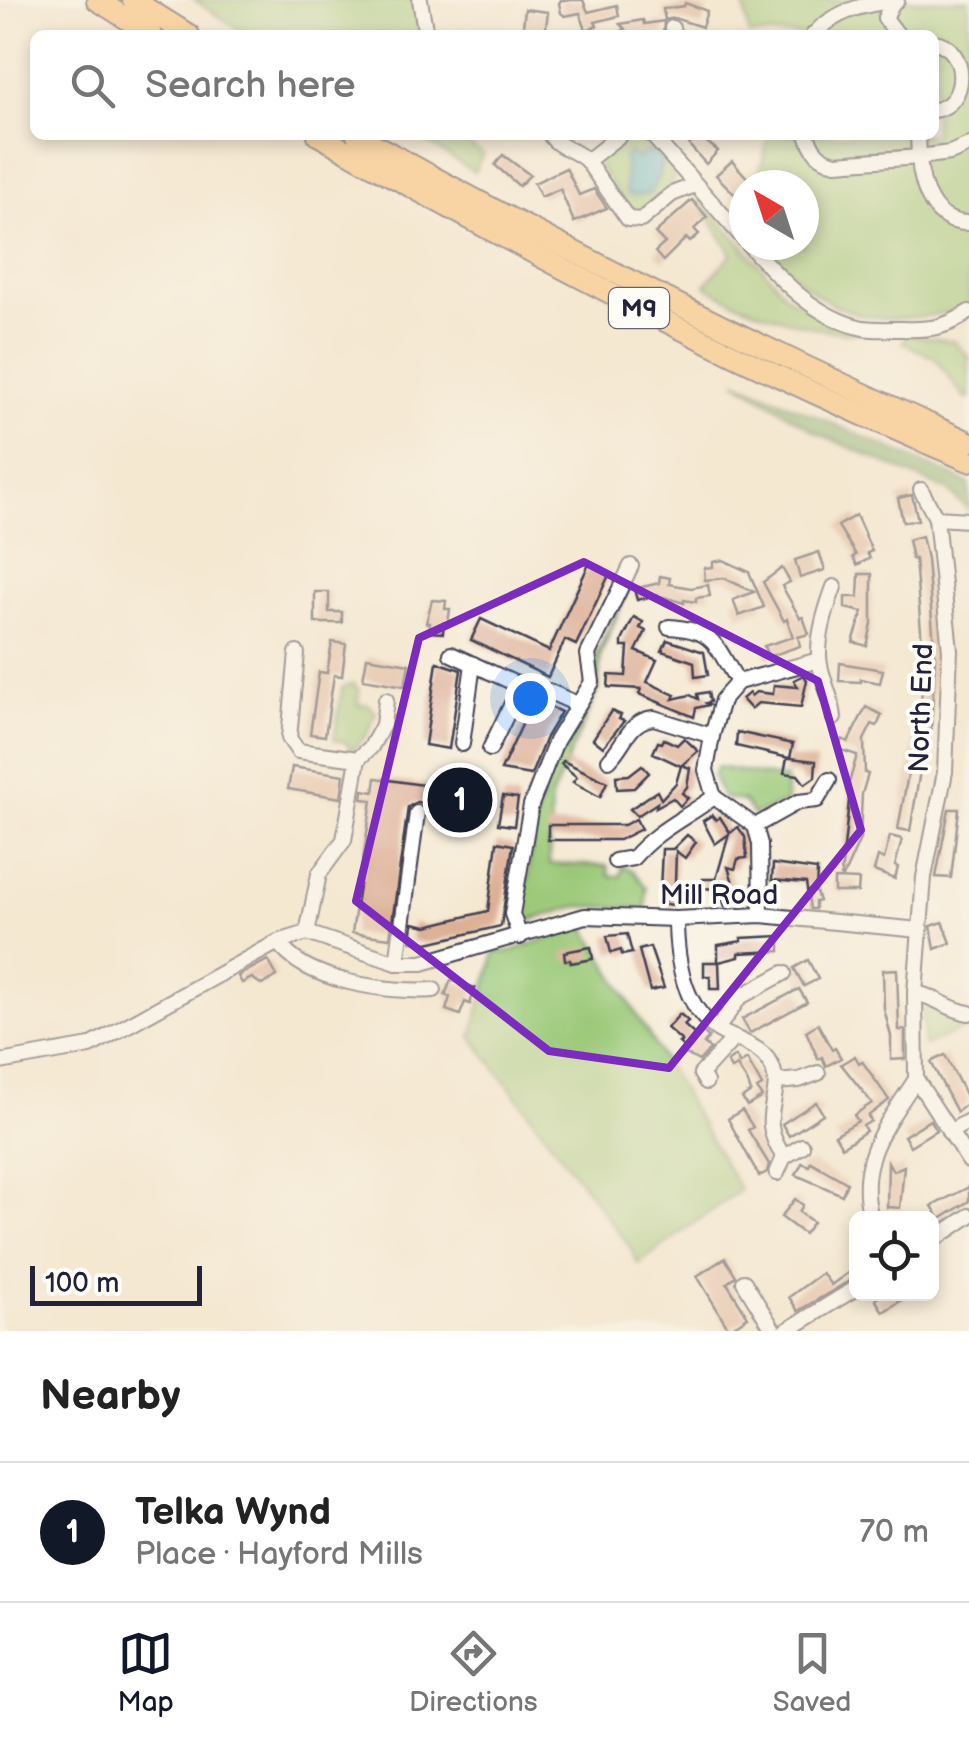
<!DOCTYPE html>
<meta charset="utf-8">
<style>
:root{--surface:#fff;--page:#f6f6f6;--text:#222;--muted:#767676;--line:#e0e0e0;--accent:#111827}
body{margin:0;font-family:"Balsamiq Sans",sans-serif;background:var(--page);color:var(--text)}
.controls{position:absolute;right:30px;bottom:30px;display:grid;overflow:hidden;border-radius:15px;box-shadow:0 5px 15px #0003}
.controls button{width:90px;height:90px;display:grid;place-items:center;padding:0;border:0;border-bottom:2px solid var(--line);background:var(--surface);color:var(--text);font:50px sans-serif}
.compass{position:absolute;left:729px;top:170px;width:90px;height:90px;border-radius:50%;background:var(--surface);box-shadow:0 5px 15px #0003;rotate:321deg}
.scale{position:absolute;left:30px;bottom:25px;width:172px;box-sizing:border-box;padding-left:10px;border:5px solid #22223b;border-top:0;font-size:28px;line-height:35px;white-space:nowrap;color:#22223b;-webkit-text-stroke:8px #fdfcf7;paint-order:stroke}
.you{position:absolute;left:530px;top:698px;width:35px;height:35px;margin:-25px;border:8px solid #fff;border-radius:50%;background:#1a73e8;box-shadow:0 0 0 15px #1a73e833}
.badge{display:grid;place-items:center;width:65px;height:65px;border-radius:50%;background:var(--accent);color:#fff;font-size:32px;font-weight:700}
.pin{position:absolute;translate:-50% -50%;border:5px solid #fff;box-shadow:0 2px 10px #0006}
.list{margin:0;padding:0;list-style:none}
h2{display:flex;justify-content:space-between;align-items:center;height:130px;margin:0;padding:0 40px;font-size:42px}
h2 small{font-size:32px;font-weight:400;color:var(--muted)}
.list li{display:grid;grid-template-columns:65px 1fr auto;gap:30px;align-items:center;box-sizing:border-box;height:140px;padding:0 40px;border-top:2px solid var(--line)}
.list b{display:block;font-size:38px;white-space:nowrap}
.list p{margin:0;font-size:32px;white-space:nowrap;color:var(--muted)}
.list em{font-size:32px;font-style:normal;color:var(--muted)}
.icon{flex:none;width:55px;height:55px;fill:none;stroke:currentColor;stroke-width:2;stroke-linecap:round;stroke-linejoin:round}
.map{position:relative;flex:none;width:969px;height:1331px;overflow:hidden}
.search{position:absolute;background:var(--surface);box-shadow:0 5px 15px #0003;left:30px;right:30px;top:30px;height:110px;display:flex;align-items:center;gap:25px;box-sizing:border-box;padding:0 35px;border-radius:15px;color:var(--muted);font-size:38px}
.sheet{height:270px;background:var(--surface)}
nav{display:flex;justify-content:space-around;align-items:center;box-sizing:border-box;height:140px;border-top:2px solid var(--line);background:var(--surface);font-size:28px;color:var(--muted)}
nav a{display:grid;justify-items:center;gap:5px}
nav .on{color:var(--accent)}
.map>svg:first-child{display:block}
.green{fill:#99c775;stroke:#5e7458;stroke-width:2.5}
.forest{fill:#7aac66;stroke:#4e6750;stroke-width:2.5}
.water{fill:#45acc4;stroke:#346780;stroke-width:2.5}
.building{fill:#ddaf95}
.lines{fill:none;stroke-linecap:round;stroke-linejoin:round}
.minor-casing{stroke:#424052;stroke-width:18}
.highway-casing{stroke:#424052;stroke-width:24}
.minor{stroke:#fff;stroke-width:14}
.highway{stroke:#fdbc70;stroke-width:20}
.marked{fill:none;stroke:#7b2cbf;stroke-width:8;stroke-linejoin:round}
.labels{text-anchor:middle;stroke-width:8;stroke-linejoin:round;paint-order:stroke}
.shield{fill:#fdfcf7;stroke:#646373;stroke-width:2.5}
.shield-label{font-size:25px;font-weight:bold;fill:#22223b}
.street-label{font-size:28px;fill:#22223b;stroke:#fdfcf7}
</style>
<div class="map">
<svg width="969" height="1331" viewBox="0 0 969 1331">
<rect width="100%" height="100%" fill="#fdfcf7"/>
<filter id="ink" filterUnits="userSpaceOnUse"><feTurbulence type="fractalNoise" baseFrequency=".01" numOctaves="2"/><feDisplacementMap in="SourceGraphic" scale="20" xChannelSelector="R" yChannelSelector="G"/><feConvolveMatrix kernelMatrix="1 2 1 2 8 2 1 2 1" color-interpolation-filters="sRGB"/></filter>
<filter id="wash" filterUnits="userSpaceOnUse"><feTurbulence type="fractalNoise" baseFrequency=".0048" numOctaves="4" result="noise"/><feDisplacementMap in="SourceGraphic" scale="40" xChannelSelector="R" yChannelSelector="G"/><feGaussianBlur stdDeviation="2.25" result="paint"/><feColorMatrix in="noise" values="0 0 0 0 0 0 0 0 0 0 0 0 0 0 0 0 0 1.4 0 .05"/><feComposite in="paint" operator="in"/></filter>
<g filter="url(#wash)">
<rect width="100%" height="100%" fill="#f4e8d1"/>
<g class="green">
<path d="M194,0H413L421,35H247Z"/>
<path d="M743,0H969V305L966,308C872,331 828,319 766,245H804V185H756L769,135H934V35H749Z"/>
<path d="M415,135H471V147L483,154L474,172Z"/>
<path d="M626,135H646C662,154 688,172 664,194C655,202 647,208 637,213L631,211L594,160Z"/>
<path d="M700,198L788,297L814,313L859,332C824,336 733,306 705,285L732,253L697,200Z"/>
<path d="M908,335L954,341L969,357V399L964,397L936,359L902,342Z"/>
<path d="M636,570L601,653L598,690L551,798L549,864L608,866L609,876H621L622,866L632,870L646,888V908L578,906L528,921L523,915L535,822L554,759L558,757L594,686L595,658Z"/>
<path d="M352,683L359,690L358,705L368,704L376,713L368,733L353,750L345,742L334,740L342,688Z"/>
<path d="M717,767L786,779V802L753,815L743,801L723,798L713,776Z"/>
<path d="M584,925L740,1190L638,1264L629,1246L472,1037L495,952L512,951Z"/>
<path d="M925,999L947,1019L969,1018V1027L924,1046L922,1001Z"/>
</g>
<path class="forest" d="M736,381L969,483V511L950,492L817,433Z"/>
<path class="water" d="M653,151L660,154C663,171 658,179 649,194L631,196L626,192L624,157L629,153L638,158L645,152Z"/>
<g id="blocks">
<g class="building">
<path d="M561,0H583L588,12L617,5L619,16L595,22L597,26L586,30L580,13L565,16L561,13L559,3Z"/>
<path d="M685,3L707,11L702,27L674,18L665,20L663,9L684,6Z"/>
<path d="M525,9L548,12L545,35H522Z"/>
<path d="M643,20L644,24L664,21L663,35H617L625,29L620,24Z"/>
<path d="M698,135L718,151L706,164L689,145Z"/>
<path d="M503,155L530,175L519,186L495,165Z"/>
<path d="M732,161L750,181L744,185V204L716,175Z"/>
<path d="M566,168L579,195L594,189L607,208L574,222L560,189L541,197L534,183Z"/>
<path d="M692,200L707,217L694,229L699,234L690,242L686,238L663,261L655,252L665,243L655,233Z"/>
<path d="M912,495L918,520L903,522L898,498Z"/>
<path d="M856,515L872,551L867,553L870,558L857,565L853,557L856,555L838,526Z"/>
<path d="M922,536L927,559L935,657L931,730L927,729L910,831L898,829L915,736L918,737L924,667L915,559H912L908,540Z"/>
<path d="M819,552L825,570L800,578L795,560Z"/>
<path d="M723,560L749,572L764,607L739,616L733,600L754,592L724,578L705,580L704,568L713,567V562Z"/>
<path d="M589,564L610,573L576,645L565,640L548,677L471,640L481,619L549,651Z"/>
<path d="M782,568L790,582L782,586L800,618L803,617L809,634L798,637L800,646L768,657L764,646L793,637L787,619L784,621L763,582Z"/>
<path d="M859,574H872V624L867,646L853,642L863,612L845,608V597H858Z"/>
<path d="M660,576L670,578L669,584L691,588L708,585L710,596L696,598V602L684,600V603L657,595L637,600L634,589L659,583Z"/>
<path d="M315,592H329V612H342V623H315Z"/>
<path d="M432,600L446,601L445,609H450L448,624L444,623L443,633L429,632L430,623H426Z"/>
<path d="M634,617L643,622L640,628L646,631L636,651L657,660L647,682L675,695L673,699L690,695L698,699L697,694L708,692L710,702L706,703L709,705L696,708L694,717L639,694L641,689L608,687L609,675L626,676L628,647H622V641Z"/>
<path d="M667,640L704,652L708,675L695,677L694,662L662,651Z"/>
<path d="M332,642L346,644L342,676L334,675L325,736L310,734L319,672L327,673Z"/>
<path d="M367,657L409,664L405,686L363,679Z"/>
<path d="M437,662L461,670L449,749L425,745Z"/>
<path d="M840,663L883,670L880,683L861,679V682L839,681Z"/>
<path d="M804,675L807,680L801,707L758,703L751,709L742,699L749,693L751,696L756,692L773,694L774,685L798,687L794,680Z"/>
<path d="M534,699L561,712L546,737L531,775L501,770Z"/>
<path d="M866,707L882,715L877,726L872,724L864,740L865,773L868,774L862,794L860,839L843,877L841,876L850,791L847,790L857,755L838,749L842,739L848,742Z"/>
<path d="M611,711L621,715L619,719L624,721L603,747L593,739Z"/>
<path d="M737,732L793,744L790,758L816,761L815,777L805,784L798,775L784,773L787,758H789L736,746Z"/>
<path d="M684,738L698,751L682,765L690,768L687,787L682,793L688,798L680,806L673,798L656,807L657,803L637,816L630,809L657,791L661,799L676,783L681,766L653,753L658,742L662,743L664,739L677,745Z"/>
<path d="M563,761L607,782L600,797L573,782L577,777L561,764Z"/>
<path d="M642,765L649,773L634,788L617,789L616,776L629,775Z"/>
<path d="M292,767L344,775L341,798L288,789Z"/>
<path d="M376,778L483,794L480,812L417,802L408,807L390,938L352,933L372,800L362,799L363,790L374,792Z"/>
<path d="M503,796L518,798L514,826L498,824Z"/>
<path d="M949,809H959L951,878L936,877Z"/>
<path d="M712,815L716,820L720,817L730,833L738,827L745,837L747,858L738,859L735,869L728,867L737,895L733,897L735,903L725,906L718,889L702,888L703,879H716L729,834L715,844L703,821Z"/>
<path d="M636,819L641,829L619,840H548V825H624Z"/>
<path d="M687,835L696,842L685,858L676,851L675,883L679,884L676,905L664,904L666,890H660L662,849H673Z"/>
<path d="M890,836L902,839L895,866L898,867L895,879L874,871L878,857L884,859Z"/>
<path d="M497,842L513,845L501,926L428,943L411,941L413,923L427,926L488,911Z"/>
<path d="M773,864L817,870L816,892L819,901L815,902V909H810L806,883L772,880Z"/>
<path d="M834,879L859,880L858,892H834Z"/>
<path d="M943,922L951,943L935,949L931,926Z"/>
<path d="M627,934L632,953L622,955L621,950L611,953L607,936Z"/>
<path d="M780,936V951L739,953V957L719,962L720,989H710V976H704V962H718V945L742,941L741,938Z"/>
<path d="M591,947L593,959L571,963L570,960H565L564,952Z"/>
<path d="M650,947L664,988L650,991L639,950Z"/>
<path d="M268,960L277,976L262,985L252,978L242,983L238,976Z"/>
<path d="M808,960L818,979L804,986L794,968Z"/>
<path d="M897,969L899,1030H905V1059L891,1060V1036L884,1009L883,970Z"/>
<path d="M451,980L475,988L470,1004L465,1002L460,1015L446,1010L450,997L445,995Z"/>
<path d="M799,989L807,1002L750,1033L742,1019Z"/>
<path d="M680,1014L688,1021L684,1025L698,1038L703,1032L709,1037L704,1044L710,1049L699,1061L684,1053L687,1050L679,1043L682,1041L667,1028Z"/>
<path d="M818,1024L832,1050L835,1048L841,1058L826,1066L822,1057L818,1059L806,1031Z"/>
<path d="M945,1055L969,1102L957,1112L931,1062Z"/>
<path d="M735,1056L740,1064L747,1059L762,1086L757,1089L762,1097L747,1106L742,1098L751,1092L748,1083L737,1066L731,1069L727,1062Z"/>
<path d="M855,1056L859,1063L862,1061L889,1100L868,1116L871,1121L863,1126L866,1131L842,1147L835,1135L858,1121L854,1115L872,1103L841,1064Z"/>
<path d="M816,1102L823,1114L789,1136L782,1124Z"/>
<path d="M742,1110L753,1127L748,1130L769,1164L767,1172L759,1176L728,1119Z"/>
<path d="M930,1120L936,1130L910,1146L904,1136Z"/>
<path d="M811,1162L847,1183L842,1195L796,1175L802,1163L809,1166Z"/>
<path d="M888,1162L893,1171L904,1166L900,1208L887,1207Z"/>
<path d="M969,1187V1201L940,1219L932,1206Z"/>
<path d="M795,1199L803,1205L799,1212L813,1222L804,1234L781,1217Z"/>
<path d="M725,1258L736,1276L727,1283L748,1317L729,1329L697,1276Z"/>
<path d="M856,1267V1277L798,1311L789,1297L822,1273L831,1285Z"/>
<path d="M884,1294H911L883,1312L875,1299Z"/>
</g>
</g>
</g>
<g filter="url(#ink)">
<use href="#blocks" fill-opacity="0" stroke="#424052" stroke-width="2.5"/>
<g class="lines">
<defs>
<g id="minor">
<path d="M420,0L426,35"/>
<path d="M894,0L885,18L898,35"/>
<path d="M672,28L674,35"/>
<path d="M813,35C836,10 865,4 897,0"/>
<path d="M934,42C969,47 969,106 934,110"/>
<path d="M550,135C559,149 576,149 587,161L628,219L641,220L672,194L695,185"/>
<path d="M652,135L744,239"/>
<path d="M807,135C813,151 819,159 836,163L919,157C921,188 933,224 969,223"/>
<path d="M918,135L919,157L950,153L969,145"/>
<path d="M587,161L620,135"/>
<path d="M749,245C780,279 815,318 863,328C875,330 890,329 902,329C930,330 946,328 969,312"/>
<path d="M921,490L936,518L950,650L945,772L924,877L915,993L916,1079L969,1161"/>
<path d="M936,518L969,520"/>
<path d="M669,627C716,630 714,644 738,682"/>
<path d="M297,653L289,738L298,751L358,759"/>
<path d="M451,654L514,683L550,692L577,704"/>
<path d="M834,718C833,697 820,678 819,657C818,634 826,609 834,587"/>
<path d="M462,744L473,664"/>
<path d="M490,749L521,685"/>
<path d="M609,760C625,744 629,720 654,718L712,736"/>
<path d="M755,826L798,802L817,800L829,780"/>
<path d="M615,861L633,858C657,830 684,819 714,797"/>
<path d="M761,915L760,844L755,826L714,797L706,770L712,736L722,700L738,682L819,660"/>
<path d="M676,919C676,957 683,1007 718,1030C737,1041 765,1046 773,1069C784,1099 755,1116 784,1157L777,1173"/>
<path d="M307,933L319,874L344,840L358,759L371,747L383,725L386,700"/>
<path d="M520,937L512,914L531,805L556,741L592,682L588,654L631,566"/>
<path d="M278,942C304,982 390,993 434,990"/>
<path d="M397,963L417,813"/>
<path d="M915,993C935,996 948,1010 969,1013"/>
<path d="M717,1029L740,997L784,973"/>
<path d="M0,1062L90,1046L278,942L307,933L397,963H422L585,916L676,919L761,915L920,930"/>
<path d="M706,1082L701,1074L734,1038"/>
<path d="M776,1082L799,1080L818,1073"/>
<path d="M949,1132L969,1121"/>
<path d="M784,1157L802,1146"/>
<path d="M871,1218C855,1160 886,1126 916,1079"/>
<path d="M932,1241L969,1216"/>
<path d="M744,1282L774,1331"/>
<path d="M786,1331L856,1288"/>
</g>
<g id="highway">
<path d="M97,0L152,35"/>
<path d="M133,0L189,35"/>
<path d="M318,135C530,254 745,368 969,461"/>
<path d="M357,135C557,247 760,348 969,442"/>
</g>
</defs>
<use href="#minor" class="minor-casing"/>
<use href="#highway" class="highway-casing"/>
<use href="#minor" class="minor"/>
<use href="#highway" class="highway"/>
</g>
</g>
<path d="M0 0H969V1331H0ZM584,562L818,681L861,830L669,1068L549,1051L356,901L419,638Z" fill="#f4e8d1" fill-opacity=".55" fill-rule="evenodd"/>
<path class="marked" d="M584,562L818,681L861,830L669,1068L549,1051L356,901L419,638Z"/>
<g class="labels">
<rect class="shield" x="609" y="288" width="60" height="40" rx="8"/>
<g class="shield-label">
<text x="639" y="317">M9</text>
</g>
<g class="street-label">
<text transform="translate(920 708) rotate(-88)" y="10">North End</text>
<text x="719" y="904">Mill Road</text>
</g>
</g>
</svg>
<div class="controls">
<button><svg class="icon" aria-label="locate" viewBox="0 0 24 24"><circle cx="12" cy="12" r="6"/><path d="M12 2v4M12 18v4M2 12h4M18 12h4"/></svg></button>
</div>
<svg class="compass" viewBox="-18 -18 36 36"><path d="M0-13l5 13h-10z" fill="#e53935"/><path d="M0 13l5-13h-10z" fill="#767676"/></svg>
<div class="scale">100 m</div>
<div class="you"></div>
<div class="pin badge" style="left:460px;top:800px">1</div>
<div class="search"><svg class="icon" aria-label="search" viewBox="0 0 24 24"><circle cx="10" cy="10" r="6"/><path d="M15 15l6 6"/></svg>Search here</div>
</div>
<section class="sheet">
<h2>Nearby<small></small></h2>
<ul class="list">
<li><span class="badge">1</span><div><b>Telka Wynd</b><p>Place · Hayford Mills</p></div><em>70 m</em></li>
</ul>
</section>
<nav>
<a class="on"><svg class="icon" aria-label="map" viewBox="0 0 24 24"><path d="M3 6l6-2 6 2 6-2v14l-6 2-6-2-6 2zM9 4v14M15 6v14"/></svg>Map</a>
<a><svg class="icon" aria-label="directions" viewBox="0 0 24 24"><path d="M12 3l9 9-9 9-9-9zM9 14v-3h6M13 9l2 2-2 2"/></svg>Directions</a>
<a><svg class="icon" aria-label="saved" viewBox="0 0 24 24"><path d="M7 4h10v16l-5-4-5 4z"/></svg>Saved</a>
</nav>
